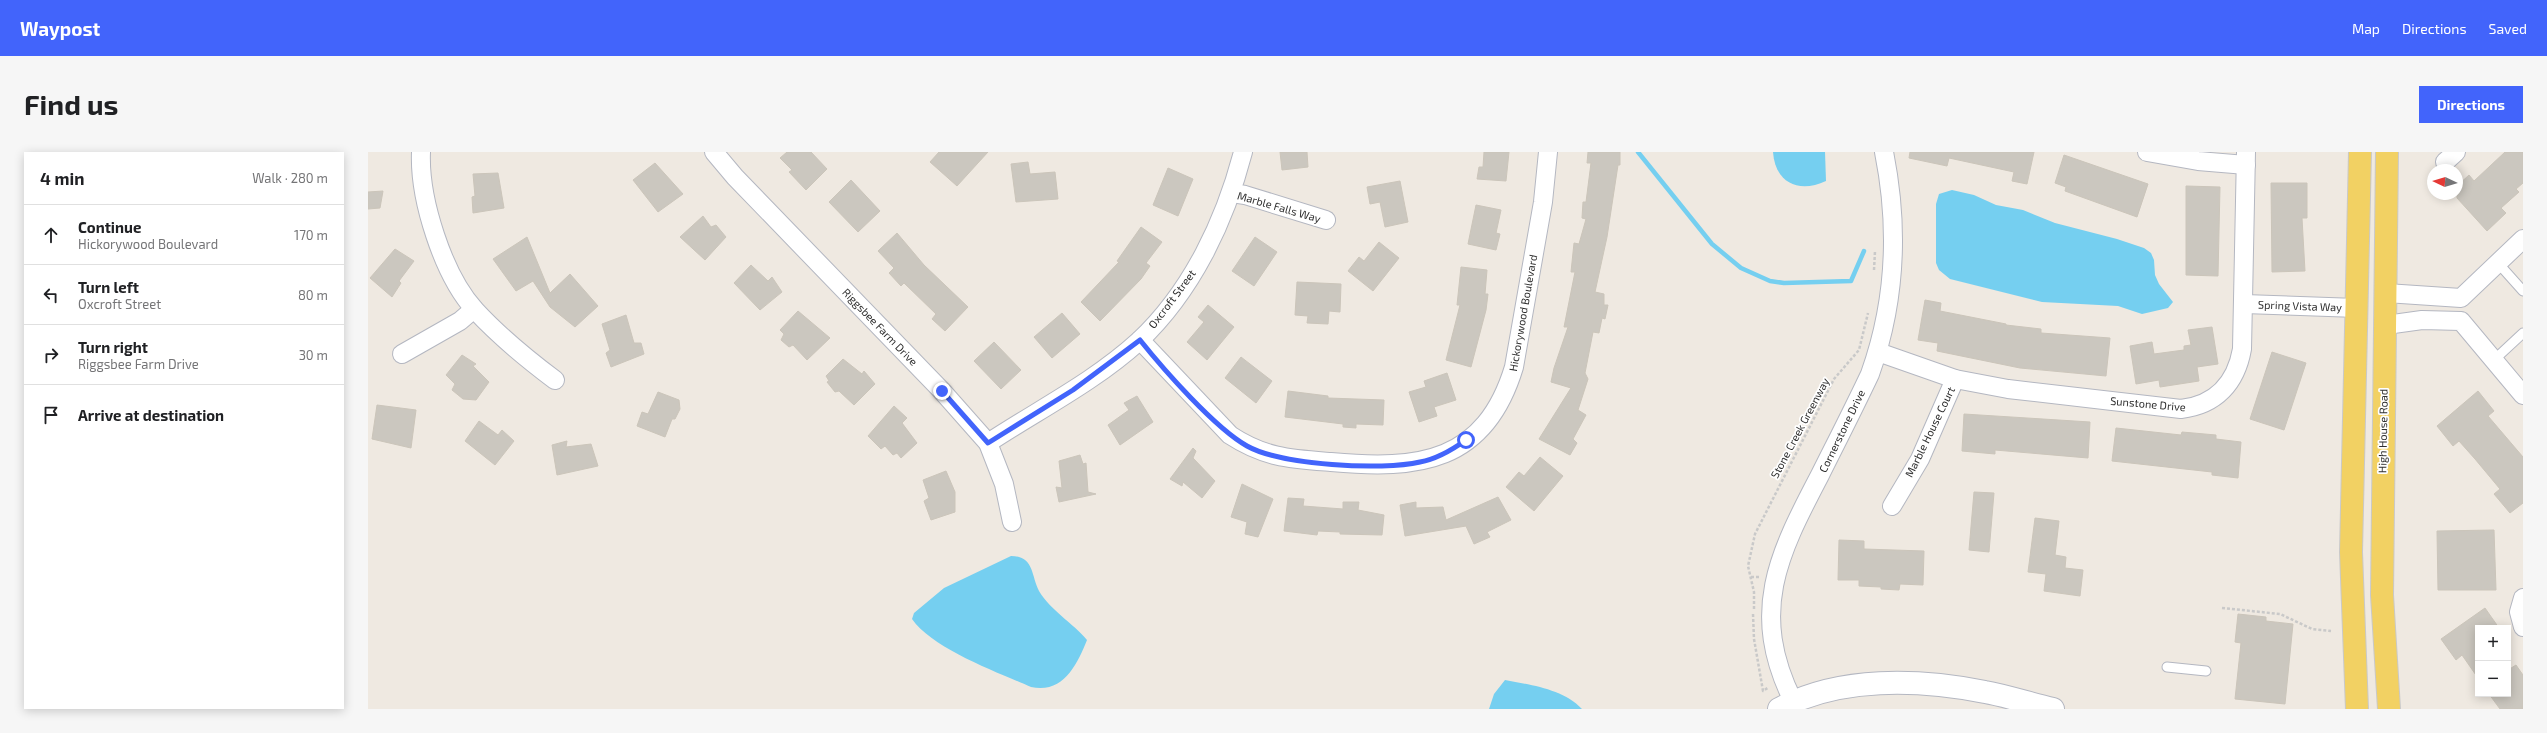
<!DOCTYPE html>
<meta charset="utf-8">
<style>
:root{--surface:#fff;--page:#f6f6f6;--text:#202124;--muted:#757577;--line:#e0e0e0;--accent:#4264fb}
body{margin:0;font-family:"Exo 2",sans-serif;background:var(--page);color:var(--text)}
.controls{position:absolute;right:12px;bottom:12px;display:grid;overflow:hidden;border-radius:0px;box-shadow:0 2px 10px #0003}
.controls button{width:36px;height:36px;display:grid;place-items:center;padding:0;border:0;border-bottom:1px solid var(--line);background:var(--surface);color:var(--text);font:20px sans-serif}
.compass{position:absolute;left:2059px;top:12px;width:36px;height:36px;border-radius:50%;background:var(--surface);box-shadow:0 2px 10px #0003;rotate:274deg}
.stop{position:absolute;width:12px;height:12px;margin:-9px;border:3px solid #4264fb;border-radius:50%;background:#fff}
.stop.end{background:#4264fb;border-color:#fff;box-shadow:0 1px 4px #0008}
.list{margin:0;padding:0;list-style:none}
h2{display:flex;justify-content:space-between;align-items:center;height:52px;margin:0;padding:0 16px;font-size:17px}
h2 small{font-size:13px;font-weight:400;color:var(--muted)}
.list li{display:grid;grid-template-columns:26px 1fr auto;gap:12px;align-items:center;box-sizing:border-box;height:60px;padding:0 16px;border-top:1px solid var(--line)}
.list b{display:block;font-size:15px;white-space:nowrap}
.list p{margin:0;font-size:13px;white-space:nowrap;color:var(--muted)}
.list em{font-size:13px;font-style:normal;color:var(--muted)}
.icon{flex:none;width:22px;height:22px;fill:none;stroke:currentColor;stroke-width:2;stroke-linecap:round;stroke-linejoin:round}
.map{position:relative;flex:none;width:2155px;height:557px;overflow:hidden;border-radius:0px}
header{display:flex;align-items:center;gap:24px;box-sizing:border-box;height:56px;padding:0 20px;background:var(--accent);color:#fff}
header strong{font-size:19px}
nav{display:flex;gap:22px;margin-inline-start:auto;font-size:14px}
.intro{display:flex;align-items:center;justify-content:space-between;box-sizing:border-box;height:96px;padding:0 24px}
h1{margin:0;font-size:28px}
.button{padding:10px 18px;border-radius:0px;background:var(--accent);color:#fff;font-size:14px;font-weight:700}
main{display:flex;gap:24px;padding:0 24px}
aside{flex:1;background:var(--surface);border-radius:0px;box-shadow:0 2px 10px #0003}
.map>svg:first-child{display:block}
.water{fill:#75cff0}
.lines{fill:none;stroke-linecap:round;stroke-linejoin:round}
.stream{stroke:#75cff0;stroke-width:4.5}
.building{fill:#cbc7bf;stroke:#cbc5ba}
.service-casing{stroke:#b4b7c1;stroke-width:11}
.minor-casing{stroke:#b4b7c1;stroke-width:20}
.tertiary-casing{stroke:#b4b7c1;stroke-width:24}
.primary-casing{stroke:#c9c9c9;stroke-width:24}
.path{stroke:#c9c9c9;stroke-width:2.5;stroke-dasharray:3 2;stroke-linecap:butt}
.service{stroke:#fff;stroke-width:9}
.minor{stroke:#fff;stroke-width:18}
.tertiary{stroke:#fff;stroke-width:22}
.primary{stroke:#f2d163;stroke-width:22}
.route{stroke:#4264fb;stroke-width:5}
.labels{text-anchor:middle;stroke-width:3.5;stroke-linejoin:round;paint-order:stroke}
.street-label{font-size:11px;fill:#2e2e2e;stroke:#fff}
</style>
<header>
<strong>Waypost</strong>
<nav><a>Map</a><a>Directions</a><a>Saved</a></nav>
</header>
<div class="intro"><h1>Find us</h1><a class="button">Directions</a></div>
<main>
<aside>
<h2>4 min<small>Walk · 280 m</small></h2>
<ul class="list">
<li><svg class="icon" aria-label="ahead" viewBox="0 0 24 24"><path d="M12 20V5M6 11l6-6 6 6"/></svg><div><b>Continue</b><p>Hickorywood Boulevard</p></div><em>170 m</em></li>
<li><svg class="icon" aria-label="left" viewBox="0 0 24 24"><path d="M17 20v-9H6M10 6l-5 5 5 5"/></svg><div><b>Turn left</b><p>Oxcroft Street</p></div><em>80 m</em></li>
<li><svg class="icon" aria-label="right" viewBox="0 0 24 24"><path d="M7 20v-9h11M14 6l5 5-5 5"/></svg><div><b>Turn right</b><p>Riggsbee Farm Drive</p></div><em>30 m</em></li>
<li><svg class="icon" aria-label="arrive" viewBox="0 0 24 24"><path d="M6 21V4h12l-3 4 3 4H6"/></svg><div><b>Arrive at destination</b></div></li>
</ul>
</aside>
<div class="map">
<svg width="2155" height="557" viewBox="0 0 2155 557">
<rect width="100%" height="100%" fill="#efe9e1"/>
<g class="water">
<path d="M1405,0H1457L1458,29C1431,42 1407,31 1405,0Z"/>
<path d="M1584,38L1606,43L1628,53L1655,58L1687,71L1749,87L1776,96L1783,101L1786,108L1787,123L1791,132L1805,150L1800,156L1774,162L1750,154L1674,150L1582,127L1571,118L1568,111V52L1571,42Z"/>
<path d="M643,404C666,404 663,423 671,439C682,458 705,471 719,488C709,513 695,542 663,535C629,520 565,497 544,467L546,461L576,436Z"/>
<path d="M1137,528C1163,533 1195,537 1214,557H1121L1126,542Z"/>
</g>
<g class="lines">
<path class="stream" d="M1270,0L1344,92L1373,116L1402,129L1416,131L1483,129L1496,99"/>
</g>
<g class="building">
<path d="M419,0H443L459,17L438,38L421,20L424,18L412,6Z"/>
<path d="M571,0H620L589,34L562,10Z"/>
<path d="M912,0H939L940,15L914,18Z"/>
<path d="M1116,0H1141L1138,29L1109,27L1111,15H1115Z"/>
<path d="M1220,0H1252V13H1250L1239,85L1227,140L1236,142V153H1240L1237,167L1234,166L1231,181L1225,180L1217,221L1220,227L1210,258L1218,263L1205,287L1209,291L1202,303L1171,287L1203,236L1183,230L1186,216L1200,175H1196L1207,120H1203L1206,91L1211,92L1218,67L1214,66L1215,50H1218L1223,11H1219Z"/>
<path d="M1542,0H1666L1659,32L1644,29L1646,20L1581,6L1579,14L1541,6Z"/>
<path d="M2137,0H2155V31L2148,37L2151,40L2133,56L2138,61L2119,79L2089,46V34L2101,23L2106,29Z"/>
<path d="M1696,3L1780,32L1769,65L1697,39L1698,35L1687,31Z"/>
<path d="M660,10L662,22L687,20L690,47L648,50L643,12Z"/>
<path d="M287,11L315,42L290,60L265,28Z"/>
<path d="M800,16L825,27L810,64L785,53Z"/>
<path d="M130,21L136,56L105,61L104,45L107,44L105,22Z"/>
<path d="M483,28L512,59L490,80L461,50Z"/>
<path d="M1032,29L1040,70L1017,75L1012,50L1002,52L999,35Z"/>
<path d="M1903,31H1939V66H1934L1937,119L1904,120Z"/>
<path d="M1818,34L1852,35L1850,124L1818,123Z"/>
<path d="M15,39L12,56L0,57V40Z"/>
<path d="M1108,53L1133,58L1128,81L1132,82L1128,98L1100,92Z"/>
<path d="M335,64L343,75L348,73L358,85L337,108L312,85Z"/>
<path d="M773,75L794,90L778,111L782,114L773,127L732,169L713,150L751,110L749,109Z"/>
<path d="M529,81L556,113L600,155L577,179L564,167L568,162L536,131L533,134L521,121L526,116L510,99Z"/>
<path d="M159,85L182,141L202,122L230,154L207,175L182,155L165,129L148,139L125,107Z"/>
<path d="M887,85L909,100L886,134L864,119Z"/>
<path d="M1011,90L1031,106L1005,139L980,119L991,105L996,109Z"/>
<path d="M27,97L46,109L31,129L33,131L24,145L2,126Z"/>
<path d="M383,113L400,129L404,125L414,140L392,158L366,131Z"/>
<path d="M1093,115L1119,118L1117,142H1120L1118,158L1103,215L1078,208L1092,153H1089Z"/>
<path d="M929,130L973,132L972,160L961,159L960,172L939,171L940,164L927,163Z"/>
<path d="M1557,148L1573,151L1572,159L1638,172V173L1673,177V181L1742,186L1738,224L1652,216L1569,199L1570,191L1550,188Z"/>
<path d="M840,153L866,175L839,208L819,190L836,170L830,165Z"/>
<path d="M430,159L462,186L439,208L425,193L421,195L413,188L416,182L412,178Z"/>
<path d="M694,161L712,182L684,206L666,185Z"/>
<path d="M258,163L266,191H273L276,202L243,215L238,201L242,198L234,172Z"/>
<path d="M1844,175L1850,212L1829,215L1831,229L1792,235L1791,228L1768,232L1762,194L1784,190L1786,202L1816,198V194L1823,193L1820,178Z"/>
<path d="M626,190L653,218L633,237L606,209Z"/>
<path d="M1904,200L1938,211L1916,278L1882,267Z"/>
<path d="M94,203L108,212L105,214L121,230L108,248L95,247L84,238L87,232L78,223Z"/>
<path d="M873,205L904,229L888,251L857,226Z"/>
<path d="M475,207L494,222L496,219L507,232L486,253L471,239L467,240L459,230L461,229L458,224Z"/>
<path d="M1079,221L1088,248L1066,255L1069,264L1051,270L1041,240L1058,235L1056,229Z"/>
<path d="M920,239L960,244V246L1016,248L1015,273L988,272V276L975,275V272L917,265Z"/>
<path d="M2110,239L2126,259L2120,264L2155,305V351L2142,361L2126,342L2132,337L2107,307L2091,289L2085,294L2069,274Z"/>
<path d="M290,240L311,248L312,257L307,267H304L297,285L269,274L274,260L280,262Z"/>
<path d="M769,244L785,270L752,293L740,273L761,258L756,251Z"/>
<path d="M9,253L48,258L43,296L4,287Z"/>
<path d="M526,254L539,266L534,271L549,291L533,306L529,301L525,303L517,294L513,297L500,284Z"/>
<path d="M1596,262L1722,270L1720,306L1627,298V302L1594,299Z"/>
<path d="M111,269L130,283L134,278L146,289L127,313L97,289Z"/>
<path d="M1748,276L1813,283L1814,280L1848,283V287L1873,290L1870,326L1844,323V320L1744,309Z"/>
<path d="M199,289L198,295L223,292L230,314L189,323L184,293Z"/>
<path d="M825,296L828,299L825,306L847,329L834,346L815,330L814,334L802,327Z"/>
<path d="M712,303L715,312L718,311L720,340L728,342L691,350L688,335L694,336L691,309Z"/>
<path d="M1172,305L1195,324L1166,359L1138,335L1151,320L1156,324Z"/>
<path d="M578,319L587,340V360L563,368L556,349L561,346L555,328Z"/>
<path d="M874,332L905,347L890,385L877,382L879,370L863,365Z"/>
<path d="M1606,340L1626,341L1621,400L1601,398Z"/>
<path d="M1130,345L1143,368L1119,380L1122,385L1106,392L1098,374L1037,384L1032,353L1048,350V356L1075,355L1078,368Z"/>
<path d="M920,346L936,347L935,354L975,357V350H991L990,358L1016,363L1014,383L972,382V380L950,379L949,383L916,379Z"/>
<path d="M1667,366L1691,369L1687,403L1698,405L1697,416L1715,418L1712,444L1676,439L1678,422L1660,420Z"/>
<path d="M2126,378L2128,438H2070L2069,379Z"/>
<path d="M1471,388L1496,389V397L1556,399L1555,433L1532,432L1531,438L1513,437V435L1491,434V428H1470Z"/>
<path d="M2117,456L2131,476H2110V526L2094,503L2088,508L2073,487Z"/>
<path d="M1870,462L1898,465V469L1925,472L1917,552L1867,547L1873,491L1867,490Z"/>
<path d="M2148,513L2155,523V557H2132L2121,542H2140V518Z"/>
</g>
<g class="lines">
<defs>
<g id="service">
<path d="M2130,111L2155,139"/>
<path d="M2126,208L2155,181"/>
<path d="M1799,515L1838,519"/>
</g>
<g id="minor">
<path d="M53,0C51,47 75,123 107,158C131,184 159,207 187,228"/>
<path d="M346,0L367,25L574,239L620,291L636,332L644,370"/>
<path d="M1779,0L1830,9L1878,13"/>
<path d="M2077,10L2088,0"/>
<path d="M864,41L877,43L958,68"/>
<path d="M2018,141L2093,146L2155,87"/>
<path d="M1876,152L1989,156"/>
<path d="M2018,173L2054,168L2093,169L2155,243"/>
<path d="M772,188L862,283C897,306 923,307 963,310C1051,318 1117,311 1146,215L1175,50L1180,0"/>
<path d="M1510,200L1587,227L1640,237L1813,257C1848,253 1868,231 1874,197L1878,0"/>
<path d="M34,202L92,169L106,157"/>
<path d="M620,291C670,258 726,230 771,189C824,139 857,69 875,0"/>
<path d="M1524,354L1552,307L1587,227"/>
<path d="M2155,446L2151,460L2155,475"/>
<path d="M1425,549C1381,460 1410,403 1452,323C1469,289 1486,256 1502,222C1528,149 1531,75 1516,0"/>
</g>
<path id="tertiary" d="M1411,557C1471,524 1551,527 1617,540C1640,544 1662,552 1685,557"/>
<g id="primary">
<path d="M2019,0L2014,443L2021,557"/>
<path d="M1989,557L1983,400L1992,0"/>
</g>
</defs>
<use href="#service" class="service-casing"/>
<use href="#minor" class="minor-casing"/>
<use href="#tertiary" class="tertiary-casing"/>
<use href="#primary" class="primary-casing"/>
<g class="path">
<path d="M1506,118L1507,99"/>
<path d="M1383,425H1392"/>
<path d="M1854,456L1912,462L1944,477L1963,479"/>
<path d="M1386,457V440L1380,414L1387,382L1466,227L1491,198L1500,161"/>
<path d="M1385,462L1386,487L1395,539L1401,535"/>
</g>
<use href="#service" class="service"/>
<use href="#minor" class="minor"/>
<use href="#tertiary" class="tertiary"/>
<use href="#primary" class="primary"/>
</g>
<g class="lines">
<path class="route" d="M574,239L620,291L705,238L772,188C796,218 847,276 879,294C913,313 1014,319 1052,310C1069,307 1084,298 1098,288"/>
</g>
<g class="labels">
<g class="street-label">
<text transform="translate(911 55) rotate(16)" y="4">Marble Falls Way</text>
<text transform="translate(804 147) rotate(-53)" y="4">Oxcroft Street</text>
<text transform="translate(1932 154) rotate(2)" y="4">Spring Vista Way</text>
<text transform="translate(1155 161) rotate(-80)" y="4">Hickorywood Boulevard</text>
<text transform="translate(512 175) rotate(46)" y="4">Riggsbee Farm Drive</text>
<text transform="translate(1780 252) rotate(5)" y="4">Sunstone Drive</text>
<text transform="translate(1432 276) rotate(-62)" y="4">Stone Creek Greenway</text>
<text transform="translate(1474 279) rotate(-64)" y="4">Cornerstone Drive</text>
<text transform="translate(2015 279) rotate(-89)" y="4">High House Road</text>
<text transform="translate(1562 280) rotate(-64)" y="4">Marble House Court</text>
</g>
</g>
</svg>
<div class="controls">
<button>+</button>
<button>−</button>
</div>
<svg class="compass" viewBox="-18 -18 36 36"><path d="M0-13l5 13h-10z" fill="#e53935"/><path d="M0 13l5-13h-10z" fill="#757577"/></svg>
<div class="stop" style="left:1098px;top:288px"></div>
<div class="stop end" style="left:574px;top:239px"></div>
</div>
</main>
